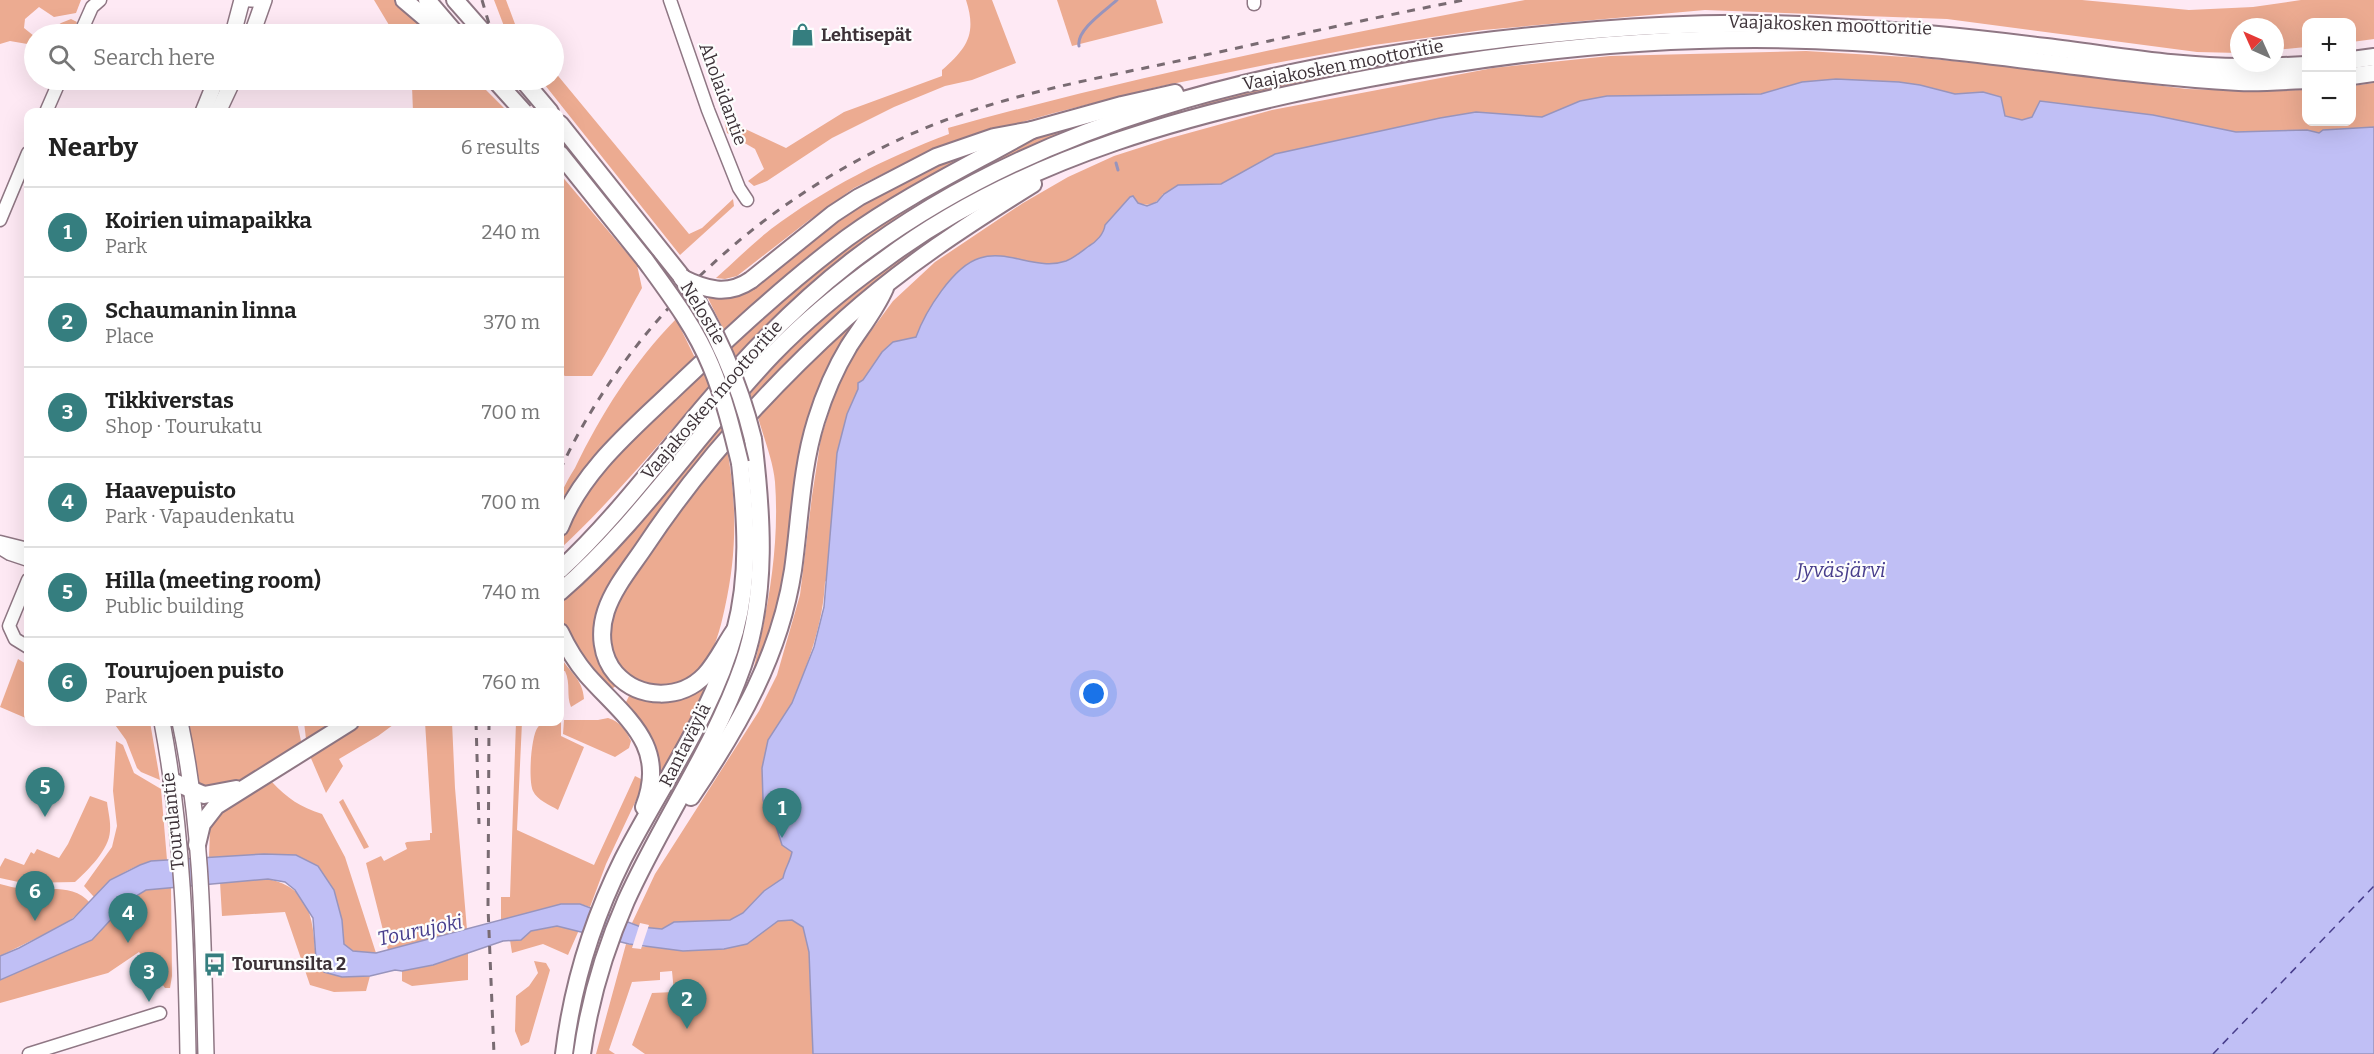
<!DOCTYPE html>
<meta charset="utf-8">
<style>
:root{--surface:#fff;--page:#f6f6f6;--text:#222;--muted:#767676;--line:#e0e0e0;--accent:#357e7f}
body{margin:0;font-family:Bitter,serif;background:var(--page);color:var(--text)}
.controls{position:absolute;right:18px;top:18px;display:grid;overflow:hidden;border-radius:12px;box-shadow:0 6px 24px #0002}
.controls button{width:54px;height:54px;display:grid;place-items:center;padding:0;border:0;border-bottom:2px solid var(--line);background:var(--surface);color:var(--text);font:30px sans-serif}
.compass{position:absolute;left:2230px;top:18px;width:54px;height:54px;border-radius:50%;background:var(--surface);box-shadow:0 6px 24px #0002;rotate:315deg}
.you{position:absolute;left:1094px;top:694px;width:21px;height:21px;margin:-15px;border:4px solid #fff;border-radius:50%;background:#1a73e8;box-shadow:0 0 0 9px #1a73e833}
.badge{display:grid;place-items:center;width:39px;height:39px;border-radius:50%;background:var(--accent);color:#fff;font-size:20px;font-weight:700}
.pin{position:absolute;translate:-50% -50px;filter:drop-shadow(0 2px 3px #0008)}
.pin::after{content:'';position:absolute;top:32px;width:21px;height:18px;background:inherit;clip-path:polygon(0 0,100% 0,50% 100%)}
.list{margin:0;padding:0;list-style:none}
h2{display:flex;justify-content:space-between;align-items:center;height:78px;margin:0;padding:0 24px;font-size:26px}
h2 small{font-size:20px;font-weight:400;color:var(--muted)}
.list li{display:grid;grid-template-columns:39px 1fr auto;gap:18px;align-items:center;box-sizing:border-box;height:90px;padding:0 24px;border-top:2px solid var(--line)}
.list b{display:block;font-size:22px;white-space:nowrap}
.list p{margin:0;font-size:20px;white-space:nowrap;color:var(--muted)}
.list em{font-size:20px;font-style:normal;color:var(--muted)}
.icon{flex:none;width:33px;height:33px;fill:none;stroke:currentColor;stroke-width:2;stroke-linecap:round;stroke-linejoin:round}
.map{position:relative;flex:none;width:2374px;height:1054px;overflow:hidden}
.search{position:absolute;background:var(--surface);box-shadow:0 6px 24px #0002;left:24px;top:24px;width:540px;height:66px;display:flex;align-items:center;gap:15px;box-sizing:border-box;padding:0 21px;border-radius:33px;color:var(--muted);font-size:22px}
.panel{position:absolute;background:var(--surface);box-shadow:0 6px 24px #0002;left:24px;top:108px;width:540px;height:618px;border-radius:12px}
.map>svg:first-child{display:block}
.green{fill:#ecab91}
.water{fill:#c0bff5;stroke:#9894bc;stroke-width:1.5}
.pier{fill:#fee9f4}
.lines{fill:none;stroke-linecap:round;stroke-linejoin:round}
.stream{stroke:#9894bc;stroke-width:3}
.ferry{stroke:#483e8c;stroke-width:1.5;stroke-dasharray:8 6;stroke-linecap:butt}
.minor-casing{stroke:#8f7784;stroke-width:15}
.major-casing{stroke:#8f7784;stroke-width:18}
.highway-casing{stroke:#8f7784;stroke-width:20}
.minor{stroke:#fff;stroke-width:12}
.major{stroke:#fff;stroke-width:15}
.highway{stroke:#fff;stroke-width:16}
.rail{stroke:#796b72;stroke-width:3;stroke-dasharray:8 8;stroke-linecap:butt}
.highway-bridge-casing{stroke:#8f7784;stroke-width:20;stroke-linecap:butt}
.highway-bridge{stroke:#fff;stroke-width:16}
.labels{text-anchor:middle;stroke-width:4.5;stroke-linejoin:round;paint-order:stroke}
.street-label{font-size:18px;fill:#3c3137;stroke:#fdfdfd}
.poi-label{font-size:18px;font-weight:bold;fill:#3c3137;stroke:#fdfdfd;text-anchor:start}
.water-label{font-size:20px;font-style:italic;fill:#483e8c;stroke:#fdfdfd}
</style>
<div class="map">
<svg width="2374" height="1054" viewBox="0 0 2374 1054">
<rect width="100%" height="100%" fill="#fee9f4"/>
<g class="green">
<path d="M0,0H81L76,13L54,17L39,7L25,19L24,28L34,36V48L33,45L10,41L0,44Z"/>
<path d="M374,0H394L431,34H404L401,27L392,30Z"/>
<path d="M494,0H506L515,24L523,34H507Z"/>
<path d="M966,0H992L1016,63L972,80L945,86L894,107L832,138L767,181L754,186L748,181L764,169L755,149L727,133L724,119L786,148L844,112L942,76V70C967,48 977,34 966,0Z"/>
<path d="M1057,0H1156L1163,23L1072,46Z"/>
<path d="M1525,0H2082L2189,10L2253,7L2301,0H2374V39L2352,42V22H2306V47L2275,50V27H2239V53L2197,52L1947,19L1705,10L1483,30L1374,45L1270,64L1157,87L1054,113L965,138L909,161L854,188L808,221L737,276L725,279L716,278C734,262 752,244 771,229C826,188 885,158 949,134L948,128C1138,75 1331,36 1525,0Z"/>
<path d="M71,19L77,22L72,34H46L61,23Z"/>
<path d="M1586,38V42L1413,62L1317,80L1201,108L1200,104C1261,89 1321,74 1383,64C1450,52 1518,45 1586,38Z"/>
<path d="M1806,51L1923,58L2004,66L2187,89L2252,91L2306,90V122H2352V86L2374,83V227L1163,194C1156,204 1150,207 1138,203L825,582C823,625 808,662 793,702L854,847L764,891L743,913L730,920L674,922L662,929L641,927L632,923L655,874L759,711L777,675L800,595L812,496L821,438L835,393L844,372L857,350L893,301L935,262L1023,203L1068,177L1114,156L1167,139L1272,110L1493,68L1610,56Z"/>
<path d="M554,71L689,234L702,228L733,199L734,206L680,255L541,80H554Z"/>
<path d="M416,80H476L504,108L505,112H413L412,86Z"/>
<path d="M1182,110V113L1130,128L1053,156L978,192L746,374L743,371C778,337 811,302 849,272C948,195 1062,144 1182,110Z"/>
<path d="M1103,118C1059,135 1016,152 973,173C893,214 816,273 753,339C687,408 630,484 560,549L569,519L609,458L793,288L893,212L1012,148L1056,130Z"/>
<path d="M560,135L651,247L647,251L560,141Z"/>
<path d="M991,142L967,158L726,335L706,294L718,296L905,178Z"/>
<path d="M560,174L637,265L642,288C625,318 610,348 592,376H565L560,373Z"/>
<path d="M966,215L967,218L753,403L750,394C810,322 885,263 966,215Z"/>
<path d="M869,306L833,365L772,639L751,679C767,615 780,549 775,482C773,460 763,436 757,414Z"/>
<path d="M676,319L695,358L582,473L560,501C561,490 569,478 575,468C601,414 634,362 676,319Z"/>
<path d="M723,424L726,435L605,599L617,685L609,691C587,667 560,636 560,602L620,545Z"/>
<path d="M727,449C737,502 737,554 725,607C720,630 715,651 700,670C691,681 682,683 668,685C663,686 655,688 650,687C625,681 606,656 607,630C608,596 702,479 727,449Z"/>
<path d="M560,656C569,672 583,679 584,699L571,707C566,695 571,684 565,671L560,672Z"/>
<path d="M18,659L28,665V719L0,707Z"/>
<path d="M712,678L659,782C662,748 643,731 624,706L629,696C666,703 682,703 712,678Z"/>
<path d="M608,718C620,721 626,731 631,741L629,748L615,757L563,734L564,720H598Z"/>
<path d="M560,719H561V736L584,747L558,810C550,805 537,800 533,791C528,781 531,735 538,727C544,720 552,722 560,722Z"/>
<path d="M113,722H150L160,780L141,772L137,768L126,740Z"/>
<path d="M195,722H297L301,741L298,745C272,760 225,799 196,783L188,732L189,724Z"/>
<path d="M304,722H336L306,739Z"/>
<path d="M365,722H397L378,736L339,759L343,766L326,793L310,756Z"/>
<path d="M425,722H452L455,788L467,930L388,950L366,863L381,856L384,861L407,849L405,843L407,842L430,840V833H432Z"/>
<path d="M516,722H522L517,830L594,865L635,776L643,780L639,794L606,864L590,907L580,904L501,921V897H510Z"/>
<path d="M116,741L123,745L134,773L161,789L167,860C136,862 115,875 94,897L84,886L112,847L117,826L113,791Z"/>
<path d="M272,782C287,798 300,807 322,814L345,857L376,953L353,951L344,944L342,920L318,866L296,855L264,854L209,858L210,828L216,815Z"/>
<path d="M90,796L107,802C108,811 111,822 110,831C109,850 88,870 75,882L23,883L0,878V867L5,858L24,865L31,852L34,854L37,849L59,858L68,844Z"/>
<path d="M343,799L369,847L364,849L339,802Z"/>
<path d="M268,879C312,888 313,921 316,959L342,977L370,976L366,991L334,992L310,985L285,912L222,916L220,882Z"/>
<path d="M0,884C8,886 15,888 23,889C46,891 74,883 90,903L67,923L0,956Z"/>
<path d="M171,887L172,976L170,988H165L139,952L108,973L0,1003V980L92,940L128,901L146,890Z"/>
<path d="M792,920L803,927L809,952L813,1054H645L632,1045L652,993L674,992L672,971L660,972V980L632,982L609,1050L615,1054H596L626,944L644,947L778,921Z"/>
<path d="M558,926L579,930L568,955L543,944L512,953L510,940H521L531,931Z"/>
<path d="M468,952V980L412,986L402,981V971L433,965Z"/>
<path d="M534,961L546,963L550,970L529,1042L521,1046L515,1031L516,996L529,986L538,973Z"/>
</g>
<path class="water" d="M1836,79L1899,82L1920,85L1955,94L1983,92L2001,97L2005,116L2022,120L2032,117L2040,101L2153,115L2236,132L2307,130L2319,133L2323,130L2374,127V1054H813L809,952L803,927L792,920L778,921L747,944L724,949L683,951L629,944L557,926L531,931L521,940L503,941L433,965L402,971L395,970L370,976L342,977L324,972L316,959L313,918L295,890L285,882L268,879L146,890L128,901L92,940L0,980V956L19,948L73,919L110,880L140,865L151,861L264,854L296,855L318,866L334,890L342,920L344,944L353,951L376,953L561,904H580L641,927L662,929L674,922L730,920L743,913L764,891L783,878C785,868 790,862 792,852L782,845L776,826L768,819L763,800L762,768L768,740L792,703L814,647L824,607L837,453L847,414L858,389V383L863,380L882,352L893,342L916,337C925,312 953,266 980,258C1008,249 1037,271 1066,261C1074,258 1082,251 1089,246C1096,242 1104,234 1105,225L1130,197L1133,196L1138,203L1147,206L1157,202L1164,194L1178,185L1221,184L1275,154L1440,118L1476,112L1542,117L1580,101L1607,96L1761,94L1802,82Z"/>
<path class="pier" d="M640,923L649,925L641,949L632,948Z"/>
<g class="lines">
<g class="stream">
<path d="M1079,46C1076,30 1106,10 1117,0"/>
<path d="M1116,163L1118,170"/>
</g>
<path class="ferry" d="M2213,1054L2374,886"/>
<defs>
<g id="minor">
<path d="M241,0L263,1"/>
<path d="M670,0L708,110L739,188L747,200"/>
<path d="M1254,0V4"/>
<path d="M80,34L92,7L100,0"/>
<path d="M46,112L60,80"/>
<path d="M0,220L28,153"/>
<path d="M0,542L28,549"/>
<path d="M0,548L10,554L28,560"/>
<path d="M28,580L9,626L15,639L28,647"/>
<path d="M29,1054L160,1013"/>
</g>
<g id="major">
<path d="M233,34L242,0"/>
<path d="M252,34L264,0"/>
<path d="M203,112L216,80"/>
<path d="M218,112L233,80"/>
<path d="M162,722C183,832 186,942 188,1054"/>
<path d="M180,722C203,830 203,943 206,1054"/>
</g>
<g id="highway">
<path d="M404,0L444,34"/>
<path d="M427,0L456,34"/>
<path d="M455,0L485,34"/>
<path d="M2352,60L2374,57"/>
<path d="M2352,76L2374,73"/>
<path d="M523,80L550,112"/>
<path d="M560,124L682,277"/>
<path d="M560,154L645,260"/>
<path d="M751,280L833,214L859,197L936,157L994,137L1032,130L1122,105L1175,93"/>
<path d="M560,527C581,473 628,433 669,394C726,340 784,285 847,238C905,196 970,165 1032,130"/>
<path d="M560,570C614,520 659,459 707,403C751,351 798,303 852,261C1036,120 1269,67 1495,40C1607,27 1721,19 1834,27C1905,31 1975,38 2046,47C2113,55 2181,68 2248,67C2268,67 2287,66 2306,65"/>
<path d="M560,592C641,522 699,431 773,354C807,319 845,288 884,260C1024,155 1201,110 1370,78C1528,48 1692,32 1853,42C1982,50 2109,75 2239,82C2261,83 2284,81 2306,80"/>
<path d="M735,630C725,644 717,662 705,675C681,700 640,700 616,674C601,657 599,632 606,611C614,587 632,566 646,545C702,461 771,386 846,318C904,266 967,225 1033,184"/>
<path d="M560,632C567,647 576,662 587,675C624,717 669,744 644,807"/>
<path d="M172,781L204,795L236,789"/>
<path d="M691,797C739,726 780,655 793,570C800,520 801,469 816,421C824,395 835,369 849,346C862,326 876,309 885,288"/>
<path d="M197,845L202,824L216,806L350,722"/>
<path d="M564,1054C572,987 593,919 623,859C662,783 713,714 735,631C750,576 746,519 740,463"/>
<path d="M582,1054C589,1003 605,949 626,901C662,821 714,748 743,665C768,592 762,514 753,439"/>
</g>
</defs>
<use href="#minor" class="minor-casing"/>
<use href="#major" class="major-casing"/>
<use href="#highway" class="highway-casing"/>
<use href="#minor" class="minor"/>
<use href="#major" class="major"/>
<use href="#highway" class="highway"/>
<g class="rail">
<path d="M482,0L492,34"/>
<path d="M504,80L513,112"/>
<path d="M560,470C638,302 794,171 968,112C1039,88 1114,75 1187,59C1279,39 1371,18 1464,0"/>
<path d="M476,722L479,824"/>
<path d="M489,722L488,907L494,1054"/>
</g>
<defs>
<g id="highway-bridge">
<path d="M495,80L524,112"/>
<path d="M645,260C669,293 695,327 711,366C724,397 732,430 740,463"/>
<path d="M682,277C715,327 739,381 753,439"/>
<path d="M682,278C706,290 728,296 751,280"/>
</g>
</defs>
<use href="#highway-bridge" class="highway-bridge-casing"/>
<use href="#highway-bridge" class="highway-bridge"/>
</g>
<defs>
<symbol id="shop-bare" viewBox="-9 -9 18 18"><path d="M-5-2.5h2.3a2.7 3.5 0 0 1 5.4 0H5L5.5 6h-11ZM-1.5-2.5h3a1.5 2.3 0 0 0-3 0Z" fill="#357e7f" stroke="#fdfdfd" stroke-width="2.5" paint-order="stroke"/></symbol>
<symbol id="bus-bare" viewBox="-9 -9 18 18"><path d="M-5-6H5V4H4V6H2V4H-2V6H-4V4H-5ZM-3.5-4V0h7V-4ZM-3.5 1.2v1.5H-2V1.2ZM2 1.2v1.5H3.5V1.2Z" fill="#357e7f" stroke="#fdfdfd" stroke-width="2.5" paint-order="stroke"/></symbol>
</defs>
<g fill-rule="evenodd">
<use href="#shop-bare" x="786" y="18" width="33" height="33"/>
<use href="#bus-bare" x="198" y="948" width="33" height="33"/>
</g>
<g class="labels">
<g class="street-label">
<text transform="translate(1830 25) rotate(2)" y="6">Vaajakosken moottoritie</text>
<text transform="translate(1343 65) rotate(-11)" y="6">Vaajakosken moottoritie</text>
<text transform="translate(723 94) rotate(70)" y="6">Aholaidantie</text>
<text transform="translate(703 313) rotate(59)" y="6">Nelostie</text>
<text transform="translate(712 400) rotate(-49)" y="6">Vaajakosken moottoritie</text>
<text transform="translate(685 745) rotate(-63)" y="6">Rantaväylä</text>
<text transform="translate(173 821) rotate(-96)" y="6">Tourulantie</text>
</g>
<g class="poi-label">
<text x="821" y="41">Lehtisepät</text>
<text x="232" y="970">Tourunsilta 2</text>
</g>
<g class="water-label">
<text x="1841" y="577">Jyväsjärvi</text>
<text transform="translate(420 930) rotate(-12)" y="7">Tourujoki</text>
</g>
</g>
</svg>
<div class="controls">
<button>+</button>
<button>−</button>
</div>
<svg class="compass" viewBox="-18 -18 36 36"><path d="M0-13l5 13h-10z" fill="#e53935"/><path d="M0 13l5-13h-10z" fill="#767676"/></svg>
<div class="you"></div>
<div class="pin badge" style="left:782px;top:838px">1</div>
<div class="pin badge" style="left:687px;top:1029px">2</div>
<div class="pin badge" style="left:149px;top:1002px">3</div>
<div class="pin badge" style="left:128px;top:943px">4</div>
<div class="pin badge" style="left:45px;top:817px">5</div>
<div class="pin badge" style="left:35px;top:921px">6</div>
<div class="search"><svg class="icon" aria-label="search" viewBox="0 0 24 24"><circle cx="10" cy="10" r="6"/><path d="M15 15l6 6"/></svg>Search here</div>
<section class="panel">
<h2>Nearby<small>6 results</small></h2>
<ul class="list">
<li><span class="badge">1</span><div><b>Koirien uimapaikka</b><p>Park</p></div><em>240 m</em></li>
<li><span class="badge">2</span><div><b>Schaumanin linna</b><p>Place</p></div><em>370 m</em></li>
<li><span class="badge">3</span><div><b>Tikkiverstas</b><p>Shop · Tourukatu</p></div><em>700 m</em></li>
<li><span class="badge">4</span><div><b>Haavepuisto</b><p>Park · Vapaudenkatu</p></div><em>700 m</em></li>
<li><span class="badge">5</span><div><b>Hilla (meeting room)</b><p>Public building</p></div><em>740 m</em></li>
<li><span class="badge">6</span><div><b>Tourujoen puisto</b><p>Park</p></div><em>760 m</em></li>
</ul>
</section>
</div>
